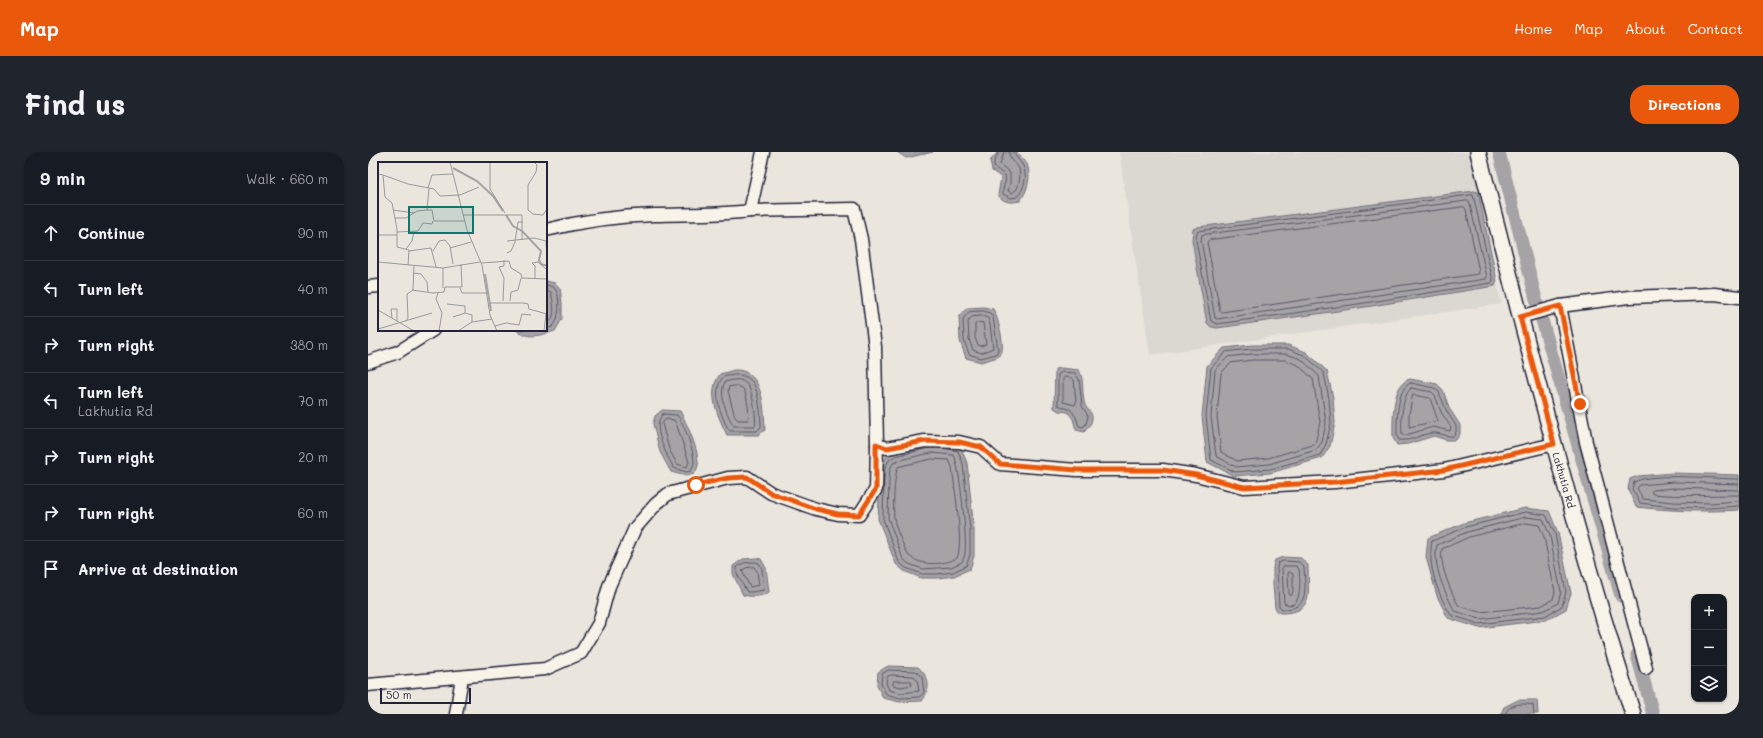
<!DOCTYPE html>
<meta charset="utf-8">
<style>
:root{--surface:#171b24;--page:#20242c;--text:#f1f3f6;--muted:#9ea1a6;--line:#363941;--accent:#ea580c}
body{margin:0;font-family:Mali,sans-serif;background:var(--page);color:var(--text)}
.controls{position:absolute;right:12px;bottom:12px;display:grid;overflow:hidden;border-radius:8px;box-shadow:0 1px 3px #0004}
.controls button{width:36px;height:36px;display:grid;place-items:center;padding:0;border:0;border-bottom:1px solid var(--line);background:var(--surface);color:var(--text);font:20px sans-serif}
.scale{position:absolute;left:12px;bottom:10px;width:91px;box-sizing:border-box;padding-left:4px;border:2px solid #22223b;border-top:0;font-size:11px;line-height:14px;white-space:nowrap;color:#22223b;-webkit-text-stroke:3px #f7f3e8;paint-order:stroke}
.stop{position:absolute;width:12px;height:12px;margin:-9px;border:3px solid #ea580c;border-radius:50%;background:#fff}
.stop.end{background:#ea580c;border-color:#fff;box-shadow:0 1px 4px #0008}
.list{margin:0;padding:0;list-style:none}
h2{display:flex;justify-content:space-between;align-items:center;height:52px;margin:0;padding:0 16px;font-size:17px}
h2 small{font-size:13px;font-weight:400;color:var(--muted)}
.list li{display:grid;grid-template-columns:26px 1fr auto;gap:12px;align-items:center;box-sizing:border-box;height:56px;padding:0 16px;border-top:1px solid var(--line)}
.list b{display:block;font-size:15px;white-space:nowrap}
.list p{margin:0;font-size:13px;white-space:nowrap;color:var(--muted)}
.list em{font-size:13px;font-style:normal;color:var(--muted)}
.icon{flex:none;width:22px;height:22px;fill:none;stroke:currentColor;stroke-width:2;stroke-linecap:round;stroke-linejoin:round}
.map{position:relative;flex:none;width:1371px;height:562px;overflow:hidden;border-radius:16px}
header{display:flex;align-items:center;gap:24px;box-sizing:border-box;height:56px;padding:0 20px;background:var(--accent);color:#fff}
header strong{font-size:19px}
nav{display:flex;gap:22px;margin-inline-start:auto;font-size:14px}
.intro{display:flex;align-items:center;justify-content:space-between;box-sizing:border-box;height:96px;padding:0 24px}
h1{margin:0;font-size:28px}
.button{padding:10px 18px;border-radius:16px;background:var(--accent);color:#fff;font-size:14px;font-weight:700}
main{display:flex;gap:24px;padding:0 24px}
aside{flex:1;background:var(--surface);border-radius:16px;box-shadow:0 1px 3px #0004}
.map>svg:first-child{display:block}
.built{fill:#dbd8d2}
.water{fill:#a6a3a6;stroke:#716f7b}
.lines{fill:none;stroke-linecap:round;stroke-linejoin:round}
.shore{stroke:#575666;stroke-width:1}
.canal{stroke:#a6a3a6;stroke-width:13}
.minor-casing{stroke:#22223b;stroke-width:15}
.tertiary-casing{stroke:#22223b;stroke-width:18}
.minor{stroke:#f7f3e8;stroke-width:12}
.tertiary{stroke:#f7f3e8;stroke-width:15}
.route{stroke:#ea580c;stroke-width:5}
.labels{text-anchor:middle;stroke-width:3.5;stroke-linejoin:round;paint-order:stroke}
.street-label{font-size:10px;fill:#22223b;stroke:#f7f3e8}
.inset-river{fill:none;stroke:#a6a3a6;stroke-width:2}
.inset-road{fill:none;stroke:#9a989d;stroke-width:1}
.view{fill:#0f766e;fill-opacity:0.15;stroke:#0f766e;stroke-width:2}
.inset-edge{fill:none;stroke:#22223b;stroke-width:2}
</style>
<header>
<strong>Map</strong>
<nav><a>Home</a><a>Map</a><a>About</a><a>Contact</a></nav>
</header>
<div class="intro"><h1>Find us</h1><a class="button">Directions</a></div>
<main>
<aside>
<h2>9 min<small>Walk · 660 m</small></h2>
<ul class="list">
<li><svg class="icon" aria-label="ahead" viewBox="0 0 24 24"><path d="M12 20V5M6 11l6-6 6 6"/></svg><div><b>Continue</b></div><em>90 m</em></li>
<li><svg class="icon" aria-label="left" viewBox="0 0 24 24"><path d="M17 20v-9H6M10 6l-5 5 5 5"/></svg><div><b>Turn left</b></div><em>40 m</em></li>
<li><svg class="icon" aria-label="right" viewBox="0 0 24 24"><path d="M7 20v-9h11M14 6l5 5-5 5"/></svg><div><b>Turn right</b></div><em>380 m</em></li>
<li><svg class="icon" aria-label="left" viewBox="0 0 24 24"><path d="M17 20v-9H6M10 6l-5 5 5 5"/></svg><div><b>Turn left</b><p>Lakhutia Rd</p></div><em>70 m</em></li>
<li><svg class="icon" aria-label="right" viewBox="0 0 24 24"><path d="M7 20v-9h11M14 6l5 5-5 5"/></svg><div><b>Turn right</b></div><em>20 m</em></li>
<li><svg class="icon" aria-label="right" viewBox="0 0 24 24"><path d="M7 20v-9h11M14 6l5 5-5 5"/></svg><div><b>Turn right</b></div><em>60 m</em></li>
<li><svg class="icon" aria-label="arrive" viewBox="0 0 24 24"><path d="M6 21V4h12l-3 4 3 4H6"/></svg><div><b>Arrive at destination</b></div></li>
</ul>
</aside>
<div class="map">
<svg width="1371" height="562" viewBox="0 0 1371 562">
<rect width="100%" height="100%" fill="#eae6de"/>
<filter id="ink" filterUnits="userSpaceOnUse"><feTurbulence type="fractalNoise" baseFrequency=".025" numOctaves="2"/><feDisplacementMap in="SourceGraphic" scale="8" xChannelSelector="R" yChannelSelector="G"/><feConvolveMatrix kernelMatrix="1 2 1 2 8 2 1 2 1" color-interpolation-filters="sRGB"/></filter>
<g filter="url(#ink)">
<path class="built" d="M751,0H1106L1133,152L782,203Z"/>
<g class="water">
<path d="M529,0H565L538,6Z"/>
<path d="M630,0H648C652,4 657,8 659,12C664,25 659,40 652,49C643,51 636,51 630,43L633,25L624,19L622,9Z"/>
<path d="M1106,39L1110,40L1129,129L1127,134L991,156L849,176L843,175L839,171L824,88L825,77L830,75Z"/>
<path d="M178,129L187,131L192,136L194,151V167L187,179C173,183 160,188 148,178H178Z"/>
<path d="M616,155L625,157C630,165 636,190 634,199C634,201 632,203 630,205L613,210L598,206L592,189L591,165L599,156Z"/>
<path d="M884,193H920L938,200L959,219L965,246L967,271L962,294L954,306L902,321L866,324L839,310L834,264L839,214L856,196Z"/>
<path d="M693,216L711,218C717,229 713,241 717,253C719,258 725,260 724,267C723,273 720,276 716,280L708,278L705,267L700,260L691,259L686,256L687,217Z"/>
<path d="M366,218C368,218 373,218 375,219C396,226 396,259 397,278L390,283H359C350,264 338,241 352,222Z"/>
<path d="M1042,227L1069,232L1075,238L1081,256L1092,273V282L1088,288H1078L1066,284L1040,292L1029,293L1025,286C1025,270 1023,232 1042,227Z"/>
<path d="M294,258L312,259C319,272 330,296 330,310C331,314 328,319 326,322L318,324L303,320L292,300L285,272L287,264Z"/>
<path d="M563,292L593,296L599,311L606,378V404L602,417L586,424L570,426H553L536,419L528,412L510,367L512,326L513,315L518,305L526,300Z"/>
<path d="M1305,321L1371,323V358C1336,360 1303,359 1268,355L1260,337L1262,327L1270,324Z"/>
<path d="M1157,356L1181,359L1190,381L1203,441L1198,457L1178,468L1111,476L1080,466L1069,444L1058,405L1060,386L1096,371Z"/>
<path d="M915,405L933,406L940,413C940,441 947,462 911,461L907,456L905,433V415L907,408Z"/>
<path d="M389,406L393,407L398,416L401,440C394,445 383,445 375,443L365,422V414L375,407Z"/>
<path d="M520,514L550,515C561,525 564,536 554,549L532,550L515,546L509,533L510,520Z"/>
<path d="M1150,548H1169L1170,562H1133L1136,555Z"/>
</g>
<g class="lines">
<g class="shore">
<path d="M631,0L626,10V15L637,23C639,30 634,35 635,42L643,46L649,45C656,38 660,23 655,14C652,8 647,6 646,0"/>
<path d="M636,0L632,12L642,21V32L640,39L644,41L649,37C651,31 653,24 651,17C648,10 641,8 641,0"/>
<path d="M1105,43L1125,129L1123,131L990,152L849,172L843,169L828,88L829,80L831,79Z"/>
<path d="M1101,49L1119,125L1118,127L849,167L847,166L833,88L834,83Z"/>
<path d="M1096,55L1098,57L1111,120L1110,122L854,160L852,159L839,90L841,88Z"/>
<path d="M178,133C181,134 185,134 187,137C193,143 192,170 184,175C184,175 178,177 178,177"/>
<path d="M178,138L183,140C185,150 190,168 178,172"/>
<path d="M615,159L622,161L625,165L630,198L628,202L613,206L601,202L596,188L595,167L601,160Z"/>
<path d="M615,164L620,166L622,173L625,196L613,201L605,198L601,187L600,169L604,165Z"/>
<path d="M615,171L618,192L613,194L610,193L607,186V173L608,171Z"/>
<path d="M884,197H920L936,203L956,221L961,247L963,271L958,292L952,303L902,317L867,320L843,308L838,264L843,216L858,200Z"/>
<path d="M885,202H919L933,207L951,224L958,271L954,290L948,298L901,312L868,315L848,304L843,264L847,218L860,205Z"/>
<path d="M885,208H917L930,213L945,227L952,270L948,288L945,293L900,306L869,309L853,300L849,264L853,221L863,211Z"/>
<path d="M694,220L707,221L711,227L714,254L720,264L718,272L715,275L711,274L708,265L703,258L690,253V223Z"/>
<path d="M366,223C373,222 381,225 385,231C391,240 393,265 393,275L389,279H362C353,266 343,239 355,225Z"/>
<path d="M697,225L704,226L706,228L708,251L707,253L695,250V227Z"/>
<path d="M366,228C372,227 377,229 380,234C385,240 389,268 387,274H366C359,264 350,241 357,230Z"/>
<path d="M1043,231L1066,236L1071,240L1078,258L1088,274V280L1086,284C1078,285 1071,280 1064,281C1053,282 1042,290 1031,288L1029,284C1029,272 1028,235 1043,231Z"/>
<path d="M367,234C370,234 374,235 376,238C379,244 382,263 380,268H370L367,265L360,239L361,235Z"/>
<path d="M1043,236L1064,240L1067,243L1073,260L1083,275L1082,279L1065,275L1038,283H1034C1033,270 1033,245 1043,236Z"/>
<path d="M1045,243L1062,246L1070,269L1041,275V263Z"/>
<path d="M295,262L309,263C316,271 326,299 326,310C326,313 324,316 323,319L318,320L306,316C299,304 282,273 295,262Z"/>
<path d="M298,267L306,268L308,271L321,310L319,315L309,312L301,297L294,272Z"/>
<path d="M561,296L528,304L521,308L517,316L516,326L515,367L531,410L538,416L554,422H569L585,420L598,414L602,403V378L595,312L590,299L580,297"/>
<path d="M564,301L586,303C592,315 599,386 597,401C597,404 595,407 594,410L583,415L555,417L541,412L535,407L520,366L521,327L522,317L525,311L540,306Z"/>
<path d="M564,307L581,308L584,315C586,333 596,392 589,406C575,413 553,415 540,403C535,392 527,377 526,365C525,356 526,322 530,315Z"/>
<path d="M1371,327C1347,327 1285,320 1266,330L1264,337L1272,351L1305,355L1342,356L1371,354"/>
<path d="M1371,332L1305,330L1272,333L1269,336L1275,347L1305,350L1342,351L1371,349"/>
<path d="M1371,338L1305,336L1285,338L1283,340L1285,342C1314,345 1342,343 1371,343"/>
<path d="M1158,360L1178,363L1187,382L1198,440L1194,454L1177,464L1111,472L1083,463C1070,443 1059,413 1064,389L1098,375Z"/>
<path d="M1158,365L1175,367L1182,384L1193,440L1190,451L1175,459L1112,467L1087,459C1077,442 1064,412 1069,393L1099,380Z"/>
<path d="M1158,371L1171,373L1176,385L1187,440L1185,447L1173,454L1112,460L1091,454C1083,441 1071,412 1074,397L1101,385Z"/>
<path d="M916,409L931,410L936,415C937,436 942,458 914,457L911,454L909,416L910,411Z"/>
<path d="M388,410L391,411L394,417L396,438L383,440H379L369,422V415L376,411Z"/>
<path d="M916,414H928L931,417C932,427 935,461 916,451L914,417Z"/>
<path d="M386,415L389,419L391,433L382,435L374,419L378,416Z"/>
<path d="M922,420L925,422V440L923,444L921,442L920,421Z"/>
<path d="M521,518L548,519L554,525L556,541L551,545L532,546L518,542L513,532L514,522Z"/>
<path d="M523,523L546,524L549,528L551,539L533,541L521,538L518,531L519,525Z"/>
<path d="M526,529H543L544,533L533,535L525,533Z"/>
<path d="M1137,562C1141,551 1155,551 1165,553L1166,562"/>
</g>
<g class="canal">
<path d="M1131,0L1168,147L1253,444"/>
<path d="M1269,503L1285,562"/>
</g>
<defs>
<g id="minor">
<path d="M382,59L486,57L493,87L507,195L509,293L519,296L557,289L591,290L613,295L632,312L709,318H795L828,323L876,335L967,330L1076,318L1186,292"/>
<path d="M178,78C213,69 251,64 287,63C319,62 351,63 382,59L395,0"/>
<path d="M0,135L11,134"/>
<path d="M1192,154L1218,290L1278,516"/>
<path d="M1152,165L1192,154L1261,145L1346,142L1371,145"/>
<path d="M0,210L30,200L65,178"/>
<path d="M0,533L177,517L213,501L231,471L241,434L267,376L288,352L300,342L360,326L379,325L403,341L448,357L470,362L491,363L508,337L509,293"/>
<path d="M88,562L94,525"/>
</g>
<path id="tertiary" d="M1110,0C1158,188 1206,377 1265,562"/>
</defs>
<use href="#minor" class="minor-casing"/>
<use href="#tertiary" class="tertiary-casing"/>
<use href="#minor" class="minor"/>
<use href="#tertiary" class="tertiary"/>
</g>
</g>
<g class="lines" filter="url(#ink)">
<path class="route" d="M328,333L360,326L379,325L403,341L448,357L470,362L491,363L508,337V292L519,296L557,289L591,290L613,295L632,312L709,318H795L828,323L876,335L967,330L1076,318L1186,292L1152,165L1192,154L1212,252"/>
</g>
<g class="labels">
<g class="street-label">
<text transform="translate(1196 328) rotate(74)" y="4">Lakhutia Rd</text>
</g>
</g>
<g transform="translate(10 10)">
<rect width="169" height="169" fill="#eae6de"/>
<path class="inset-river" d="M75,6L99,19L115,34L125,49M128,53L135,64L144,69M144,69L163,89L161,98L163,102L169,104M107,112L113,149"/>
<path class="inset-road" d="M72,0L89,68L104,103L112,153L119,169M112,0V27L127,51M156,0L159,3L158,10L150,23V48L155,52L165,53L169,47M0,12L5,13L7,35L14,41L19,67V85L31,88L30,103M5,13L30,22L56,27L62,34L82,33L101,25M50,26L54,13L75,12M15,48L36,51M49,48H54L56,59H87M85,53H144V78M17,56H28L39,49L49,48L51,26M19,70L40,69L45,61L54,62L55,59M0,73H19M129,79L156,76L168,79M168,79L169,98M72,86L93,80M28,87L34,79L36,69M31,89L53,86L58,105M55,89L61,79L67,78L72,84L75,102M129,91L133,89L137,80L140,60H145M0,100L65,106L102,100M103,101L131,99L133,106L143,112L144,116L169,117M65,106V126M35,111L43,112L49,120L50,130M157,116V104L154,101L160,100L169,108M82,126L84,131H110M34,128L55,131L66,130L67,125H84L83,102M60,131L58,137L64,151L61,169M125,139L126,116L121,105L126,104V98M132,139L133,130L140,128L143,116M111,141H146L150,142L151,147L169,152M69,142L87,144V151M0,148L36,169M75,155L87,151L94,153V160M14,156L13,147H19V159M28,159L30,156L29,132L35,128L36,103M117,164L128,161L141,163L144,152L153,153M0,167L54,151M80,169L94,160L114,157M166,169L168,152"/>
<path class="view" d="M31,45H95V71H31Z"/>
<rect width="169" height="169" class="inset-edge"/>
</g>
</svg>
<div class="controls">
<button>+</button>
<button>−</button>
<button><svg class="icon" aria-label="layers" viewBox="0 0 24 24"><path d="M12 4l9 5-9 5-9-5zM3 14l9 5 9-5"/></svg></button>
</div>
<div class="scale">50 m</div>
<div class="stop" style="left:328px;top:333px"></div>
<div class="stop end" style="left:1212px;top:252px"></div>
</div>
</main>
